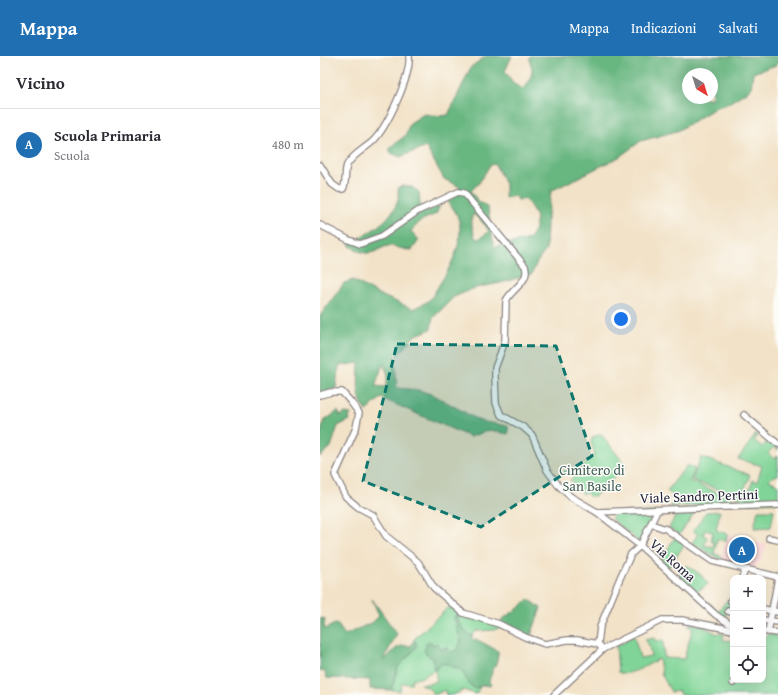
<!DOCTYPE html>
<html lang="it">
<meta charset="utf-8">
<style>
:root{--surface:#fff;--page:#f2f2f3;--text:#2b2b33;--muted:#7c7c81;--line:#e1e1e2;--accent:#1f6fb2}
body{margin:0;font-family:"Gentium Book Plus",serif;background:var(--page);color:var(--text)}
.controls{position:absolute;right:12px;bottom:12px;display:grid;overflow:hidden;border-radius:8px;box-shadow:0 4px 16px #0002}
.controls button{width:36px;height:36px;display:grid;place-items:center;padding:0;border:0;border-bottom:1px solid var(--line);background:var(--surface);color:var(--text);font:20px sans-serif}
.compass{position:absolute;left:362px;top:12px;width:36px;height:36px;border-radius:50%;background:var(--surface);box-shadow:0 4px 16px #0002;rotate:142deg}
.you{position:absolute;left:301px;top:263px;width:14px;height:14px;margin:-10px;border:3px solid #fff;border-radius:50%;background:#1a73e8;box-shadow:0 0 0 6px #1a73e833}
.badge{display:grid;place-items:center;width:26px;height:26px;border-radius:50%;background:var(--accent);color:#fff;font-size:13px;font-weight:700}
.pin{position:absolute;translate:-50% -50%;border:2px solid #fff;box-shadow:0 1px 4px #0006}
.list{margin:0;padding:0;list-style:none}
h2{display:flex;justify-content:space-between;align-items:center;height:52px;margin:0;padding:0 16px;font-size:17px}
h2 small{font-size:13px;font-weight:400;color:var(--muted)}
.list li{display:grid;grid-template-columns:26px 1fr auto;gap:12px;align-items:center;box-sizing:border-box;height:72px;padding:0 16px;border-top:1px solid var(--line)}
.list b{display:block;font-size:15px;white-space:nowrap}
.list p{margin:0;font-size:13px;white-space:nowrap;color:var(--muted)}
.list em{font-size:13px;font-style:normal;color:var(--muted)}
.icon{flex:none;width:22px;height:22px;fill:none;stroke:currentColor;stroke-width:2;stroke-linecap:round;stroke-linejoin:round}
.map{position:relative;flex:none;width:458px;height:639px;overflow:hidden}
header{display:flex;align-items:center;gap:24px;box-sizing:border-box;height:56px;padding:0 20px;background:var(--accent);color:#fff}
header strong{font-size:19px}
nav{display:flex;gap:22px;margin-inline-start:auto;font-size:14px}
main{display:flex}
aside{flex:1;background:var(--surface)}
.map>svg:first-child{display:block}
.built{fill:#f7cfd0}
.green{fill:#80d497;stroke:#517b69;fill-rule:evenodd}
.forest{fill:#68b680;stroke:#456c5e;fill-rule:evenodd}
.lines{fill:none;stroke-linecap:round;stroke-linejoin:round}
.minor-casing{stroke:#8a8281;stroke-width:8}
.minor{stroke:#fff;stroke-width:5.5}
.marked{fill:#0f766e;fill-opacity:0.2;stroke:#0f766e;stroke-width:3;stroke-dasharray:8 5;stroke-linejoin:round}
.labels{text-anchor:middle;stroke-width:3;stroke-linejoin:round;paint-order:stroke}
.park-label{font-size:14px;fill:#43605b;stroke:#fdfcf7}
.street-label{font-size:14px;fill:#22223b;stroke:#fdfcf7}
</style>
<header>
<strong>Mappa</strong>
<nav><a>Mappa</a><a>Indicazioni</a><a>Salvati</a></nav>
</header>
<main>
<aside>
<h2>Vicino<small></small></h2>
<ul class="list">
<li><span class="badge">A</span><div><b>Scuola Primaria</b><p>Scuola</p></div><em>480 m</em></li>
</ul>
</aside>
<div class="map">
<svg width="458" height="639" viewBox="0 0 458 639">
<rect width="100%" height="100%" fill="#fdfcf7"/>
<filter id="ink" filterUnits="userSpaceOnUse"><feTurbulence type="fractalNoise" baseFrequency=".025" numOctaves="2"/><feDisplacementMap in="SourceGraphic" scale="8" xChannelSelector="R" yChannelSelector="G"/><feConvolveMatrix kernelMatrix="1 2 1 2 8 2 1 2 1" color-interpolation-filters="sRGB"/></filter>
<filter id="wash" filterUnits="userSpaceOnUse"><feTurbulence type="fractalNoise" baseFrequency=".012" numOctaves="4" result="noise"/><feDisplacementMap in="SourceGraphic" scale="16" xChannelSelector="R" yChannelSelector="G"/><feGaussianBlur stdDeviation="0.9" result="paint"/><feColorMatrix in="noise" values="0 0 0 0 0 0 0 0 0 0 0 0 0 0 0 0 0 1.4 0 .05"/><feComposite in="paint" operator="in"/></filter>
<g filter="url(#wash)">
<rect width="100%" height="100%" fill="#f2e2c7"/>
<path class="built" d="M407,478L447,489L440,505L433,513L401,505Z"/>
<g class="green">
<path d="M281,378L306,410L274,441L272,439L270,441L265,436L263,438L250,424L275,398L271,386L273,381Z"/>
<path d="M436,378L438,379L434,384L442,391L447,386L450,388L452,385L458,390V394L454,391L448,397L454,403L458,399V419L452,421L449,424L458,429V446L350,451L356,442L347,435L367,409L375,413L370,425L415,444H421L429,434L433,424L437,426L442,410L418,403Z"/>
<path d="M381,401L430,419L421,442L372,424Z"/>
<path d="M438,454H454L451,471L434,472Z"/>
<path d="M400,455L396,474L407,478L406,485L397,483L394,498L402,500L401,504L372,487L378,478L373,475L386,456ZM385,474L393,476L391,485L394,486L393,491L384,489L387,481L383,479Z"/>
<path d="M334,456L320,487L291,462L295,457Z"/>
<path d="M375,456L359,479L349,472L357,457Z"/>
<path d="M355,481L365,488L348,512L341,504Z"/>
<path d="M367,509L381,519L388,528L375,537L358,521Z"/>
<path d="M408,543H410L413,551L410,550L404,563L384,546L387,545L398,555Z"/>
<path d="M130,550L181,571L174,574L157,575L152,580L144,575L136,560L134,561L141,586L136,594L130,597L125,591L121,594L118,590L113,589L111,587L107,589L105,596L113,603L114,613H117L122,607L129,608L132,611L141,613L146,620L149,628L154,632L160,631L156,638L144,634L133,639H126L125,634L114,639L109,632L100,628H109L117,625L115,614L100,622L92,623L91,628L82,627L80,635L71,634L78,611L95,593L97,588L94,584L96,581Z"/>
<path d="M370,567L385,570V572L394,576V577L404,578L403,584L413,585V624H443V582L446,581L447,578L455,579L458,584V639H360L359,635L351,636L342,619L339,603C329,608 308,622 298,616L296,590L305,586L304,584L314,580L320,602L331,600L328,587L325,584L334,582L335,585L343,584L344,602L364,603L373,571H369Z"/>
</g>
<g class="forest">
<path d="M166,0H192L185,15L194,28L203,33C207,28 212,21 212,14C212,8 208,6 210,0H458V6L456,9L433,17L431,33L407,48L397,51L357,75L321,85L299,101L231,135L227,167L226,194L217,206L212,218L180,227L155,232L134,241L113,262L111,273L94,280L83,294L75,300L77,332L98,334L114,339L160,365L188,370V378L170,374L150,381L61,342L46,355C35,339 39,325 39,307L19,310L16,332L0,338V260L24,227L33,224L58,238L93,253C97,250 105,248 109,244C114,240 117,231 121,226C135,203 152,169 128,147L140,131L124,123L106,91L80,101L71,97L69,92L85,80L90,67L104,58L119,60L128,59L151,11ZM368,18H392V42H368ZM175,108L185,128V142L195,140L198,144L205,143C217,158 220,165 210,183L174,191L168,152L158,145L151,135L159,127L170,109ZM153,158L160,163L169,175L159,183L155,182L151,165ZM63,308L68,318L66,331L55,330Z"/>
<path d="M84,130L92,131L99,136L100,149L107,155L120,150L116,158L102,164L91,175L99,184L92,194C84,194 80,192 73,190C57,188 55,207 30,190L29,188C47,178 72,165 78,144C79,140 77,136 79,131Z"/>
<path d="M18,355L20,360L25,357L31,358L29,361L30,364L18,370L11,391L0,401V380L4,365Z"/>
<path d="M52,543L77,578L63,604C75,597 73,588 91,590L94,584L97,588L95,593L78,611L71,634L50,633V624L7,622L4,615H0L1,562L5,563L4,570L5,573L15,568L18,569L25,579L53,566L59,560Z"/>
<path d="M208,543L221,552L210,582L182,567L181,564L200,551Z"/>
<path d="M138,559C137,568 145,576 152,580V582L154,584L156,583L178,595C179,606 171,615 169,626L171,628L170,630L165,629L154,632L147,625L142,614C137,611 127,608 121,607L117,613H114L113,603L104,595L107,589L105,587L111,586L113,589L118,587L121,594L127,591L130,597L136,594L141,586L134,561Z"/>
</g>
</g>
<g filter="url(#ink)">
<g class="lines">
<defs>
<g id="minor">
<path d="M0,109L12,128L19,133H23C27,126 24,117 27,109C32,99 44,93 52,86C67,72 91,20 89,0"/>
<path d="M0,169L29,184L40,188L62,180L98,155L138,136L144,137L205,210C211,225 191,233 186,245L185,285L175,312V320L176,347L181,359L203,371L212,379L227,414L238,429L251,441L277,456L318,488L396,559L413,570"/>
<path d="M0,339L11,336H22L30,345L39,357L36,372L15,419L26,441L38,451L53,459L66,480L98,506L114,532L143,557L179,568L205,581L225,588L247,584H257L278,588L283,593"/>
<path d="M424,359L458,388"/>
<path d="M277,456L458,449"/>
<path d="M331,468L346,473L392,505L458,521"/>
<path d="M449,482L458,484"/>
<path d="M422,522L425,514"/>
<path d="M413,541L411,545L413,546"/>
<path d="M443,553L458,556"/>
<path d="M408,555L413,557"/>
<path d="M443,564L458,566"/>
<path d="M443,575L458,577"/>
<path d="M448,576L458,522"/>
<path d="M278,588L280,571L300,522L311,498L320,490L337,455"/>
<path d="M413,627L415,624"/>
<path d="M234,639L283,593L342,564H362L413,574"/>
</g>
</defs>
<use href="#minor" class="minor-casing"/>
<use href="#minor" class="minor"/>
</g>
</g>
<path class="marked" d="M77,288L236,290L272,400L161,471L43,425Z"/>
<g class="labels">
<g class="park-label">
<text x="272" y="419">Cimitero di<tspan x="272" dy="16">San Basile</tspan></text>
</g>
<g class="street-label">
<text transform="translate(379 440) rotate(-2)" y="5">Viale Sandro Pertini</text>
<text transform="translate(353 504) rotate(42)" y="5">Via Roma</text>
</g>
</g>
</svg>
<div class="controls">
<button>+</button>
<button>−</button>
<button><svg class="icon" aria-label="locate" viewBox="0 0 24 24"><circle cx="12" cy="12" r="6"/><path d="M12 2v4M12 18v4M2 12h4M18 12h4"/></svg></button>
</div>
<svg class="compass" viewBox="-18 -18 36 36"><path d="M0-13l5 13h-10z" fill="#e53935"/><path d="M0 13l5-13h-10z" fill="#7c7c81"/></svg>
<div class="you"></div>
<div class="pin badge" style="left:422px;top:494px">A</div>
</div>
</main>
